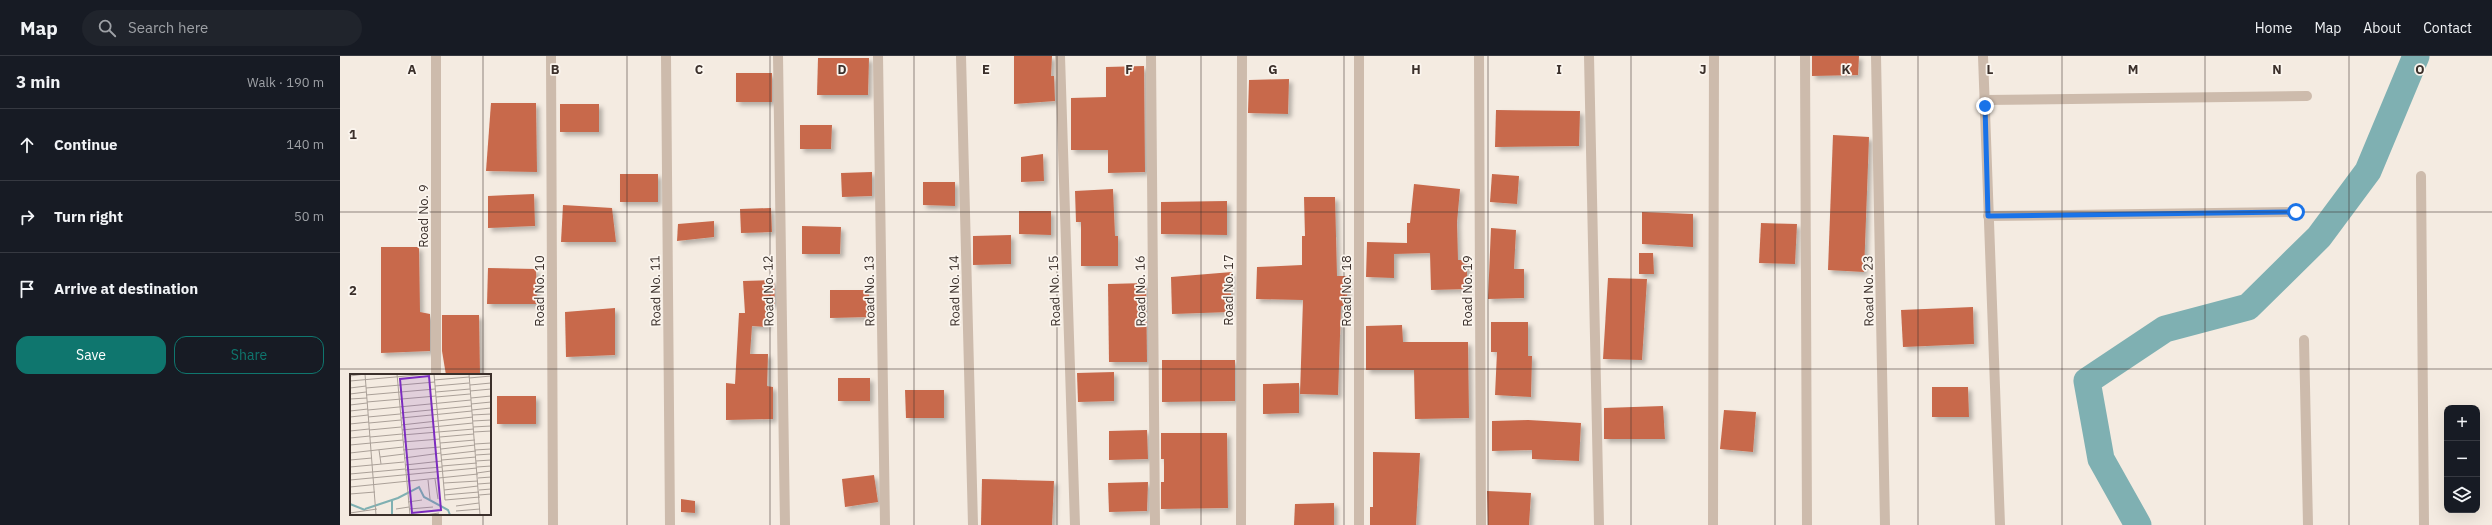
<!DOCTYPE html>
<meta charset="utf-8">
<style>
:root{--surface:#171b24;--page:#20242c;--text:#f1f3f6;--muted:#9ea1a6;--line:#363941;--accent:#0f766e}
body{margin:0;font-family:"IBM Plex Sans",sans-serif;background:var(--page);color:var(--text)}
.controls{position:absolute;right:12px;bottom:12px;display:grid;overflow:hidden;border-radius:8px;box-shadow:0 4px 16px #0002}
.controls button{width:36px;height:36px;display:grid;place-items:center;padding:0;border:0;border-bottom:1px solid var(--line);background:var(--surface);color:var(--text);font:20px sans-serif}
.stop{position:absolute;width:12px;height:12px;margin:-9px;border:3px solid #1a73e8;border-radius:50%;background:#fff}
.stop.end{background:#1a73e8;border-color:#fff;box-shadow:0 1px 4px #0008}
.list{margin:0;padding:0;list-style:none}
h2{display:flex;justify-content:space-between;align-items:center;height:52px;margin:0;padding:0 16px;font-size:17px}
h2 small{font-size:13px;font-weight:400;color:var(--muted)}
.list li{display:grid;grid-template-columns:26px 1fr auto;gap:12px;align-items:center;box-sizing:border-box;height:72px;padding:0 16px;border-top:1px solid var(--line)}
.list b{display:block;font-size:15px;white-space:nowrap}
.list em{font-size:13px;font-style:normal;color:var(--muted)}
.actions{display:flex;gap:8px;padding:12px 16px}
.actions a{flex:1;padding:9px 0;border:1px solid var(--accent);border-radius:12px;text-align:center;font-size:14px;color:var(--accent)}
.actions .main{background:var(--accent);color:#fff}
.icon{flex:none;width:22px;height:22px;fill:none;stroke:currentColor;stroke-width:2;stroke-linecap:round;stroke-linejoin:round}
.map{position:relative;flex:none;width:2152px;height:469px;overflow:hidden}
header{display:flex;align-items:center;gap:24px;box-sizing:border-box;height:56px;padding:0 20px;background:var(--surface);border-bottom:1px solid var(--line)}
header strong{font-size:19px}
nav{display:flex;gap:22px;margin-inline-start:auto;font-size:14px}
.search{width:280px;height:36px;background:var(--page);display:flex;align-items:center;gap:10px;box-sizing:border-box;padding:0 14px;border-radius:22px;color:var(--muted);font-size:15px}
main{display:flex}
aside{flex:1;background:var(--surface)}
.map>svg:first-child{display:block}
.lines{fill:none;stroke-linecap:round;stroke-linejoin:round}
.river{stroke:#7fb0b2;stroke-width:27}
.building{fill:#c8694b;filter:url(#shadow)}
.street{stroke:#cdbbac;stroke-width:10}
.route{stroke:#1a73e8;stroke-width:5}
.grid{fill:none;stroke:#3b302b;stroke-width:1;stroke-opacity:0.55}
.labels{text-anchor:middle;stroke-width:3.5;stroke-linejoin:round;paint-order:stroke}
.street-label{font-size:13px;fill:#3b302b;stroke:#fbf5ee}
.inset-river{fill:none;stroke:#7fb0b2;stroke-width:2}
.inset-road{fill:none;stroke:#aaa098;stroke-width:1}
.view{fill:#7b2cbf;fill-opacity:0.15;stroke:#7b2cbf;stroke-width:2}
.inset-edge{fill:none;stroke:#3b302b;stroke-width:2}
.grid-label{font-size:13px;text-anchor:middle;font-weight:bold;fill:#3b302b;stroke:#fbf5ee;stroke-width:3.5;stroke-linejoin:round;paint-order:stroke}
</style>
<header>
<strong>Map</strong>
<div class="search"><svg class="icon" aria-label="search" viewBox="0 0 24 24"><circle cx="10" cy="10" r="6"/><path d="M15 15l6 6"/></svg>Search here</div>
<nav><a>Home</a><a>Map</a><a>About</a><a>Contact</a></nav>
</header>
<main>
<aside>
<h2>3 min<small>Walk · 190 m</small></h2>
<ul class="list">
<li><svg class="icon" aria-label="ahead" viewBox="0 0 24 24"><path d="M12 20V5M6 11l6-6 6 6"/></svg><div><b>Continue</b></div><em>140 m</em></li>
<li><svg class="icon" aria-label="right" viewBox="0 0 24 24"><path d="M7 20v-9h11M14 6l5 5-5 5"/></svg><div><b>Turn right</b></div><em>50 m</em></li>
<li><svg class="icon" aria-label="arrive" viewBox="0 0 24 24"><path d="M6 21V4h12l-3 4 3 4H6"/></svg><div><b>Arrive at destination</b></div></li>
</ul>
<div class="actions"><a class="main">Save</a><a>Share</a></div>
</aside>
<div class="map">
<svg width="2152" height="469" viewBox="0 0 2152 469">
<defs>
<filter id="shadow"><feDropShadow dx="3.5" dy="3.5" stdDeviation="2" flood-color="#0004"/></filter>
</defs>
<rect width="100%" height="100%" fill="#f4ebe1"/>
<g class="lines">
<path class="river" d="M1798,469L1761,403L1747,325L1825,273L1908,251L1979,181L2028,115L2076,0"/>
</g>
<g class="building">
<path d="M674,0H712L711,20H714L715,45L674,48Z"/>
<path d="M1472,0H1519L1518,19L1472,20Z"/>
<path d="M478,2H529L528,39H477Z"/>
<path d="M804,10L805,116L768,117V94H731V42L766,41V11Z"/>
<rect x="396" y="17" width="36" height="29"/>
<path d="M949,23L948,58L908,57L909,24Z"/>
<path d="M151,47H196L197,116L146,115Z"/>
<rect x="220" y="48" width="39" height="28"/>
<path d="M1156,54L1240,55L1239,90L1155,91Z"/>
<path d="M460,69H492L491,93H460Z"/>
<path d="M1493,79L1529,81L1524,216L1488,214Z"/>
<path d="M703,98L704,125L681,126V101Z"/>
<path d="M532,116V140L502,141L501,117Z"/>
<rect x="280" y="118" width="38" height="28"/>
<path d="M1152,118L1179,120L1177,148L1150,146Z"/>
<path d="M583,126H615V150L583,149Z"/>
<path d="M1074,128L1120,133L1117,166L1118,204H1127V233L1091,234L1090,197L1054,198V222L1026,221L1027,186L1067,187V167H1070Z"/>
<path d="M773,133L775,180H778V210H741V166H736L735,135Z"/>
<path d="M194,138L195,170L148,172V140Z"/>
<path d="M964,141H995L997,220H1007V250H1001L998,339L960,338L963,244L916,243L917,211L962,209V180H965Z"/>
<path d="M887,145V179L821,178V146Z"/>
<path d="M223,149L272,152L276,186H221Z"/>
<path d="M431,152L432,176L401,177L400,153Z"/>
<path d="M679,155H711V179L679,178Z"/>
<path d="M1302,156L1353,158V191L1302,188Z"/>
<path d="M374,165V181L337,185L338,168Z"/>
<path d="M1421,167L1457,168L1455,208L1419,207Z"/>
<path d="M462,170L501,171L500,198H462Z"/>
<path d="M1151,172L1176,174L1174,213H1184V242L1148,243Z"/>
<path d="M671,179V208L633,209V180Z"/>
<path d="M41,191H79L80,256L90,258V295L41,297Z"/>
<path d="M1299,197H1313L1314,218H1299Z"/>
<path d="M148,212L196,213L197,248H147Z"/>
<path d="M892,216L890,256L832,258L831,221Z"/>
<path d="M1268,222L1307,223L1302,304L1263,303Z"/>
<path d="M434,224L435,248H428L427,271L412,270L410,298H428L427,330L433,331V363L386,364V327L395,328L399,257H405L403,225Z"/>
<path d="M806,227L807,306H769L768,228Z"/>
<path d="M490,234H529V261L490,262Z"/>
<path d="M1633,251L1634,288L1563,291L1561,254Z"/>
<path d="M275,252V299L226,301L225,256Z"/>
<path d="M102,259H139L140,319H106L102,295Z"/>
<path d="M1151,266H1188V300H1192L1191,341L1155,339L1157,296H1151Z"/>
<path d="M1062,269L1063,286H1128L1129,362L1075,363L1074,314H1026V270Z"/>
<path d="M822,304H895V345L822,346Z"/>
<path d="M774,316V345L738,346L737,317Z"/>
<rect x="498" y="322" width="32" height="23"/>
<path d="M959,327V357L923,358V328Z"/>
<path d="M1592,331H1628L1629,361H1592Z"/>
<path d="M565,334H604V362H566Z"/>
<rect x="157" y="340" width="39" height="28"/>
<path d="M1323,350L1325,383H1264V352Z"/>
<path d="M1384,354L1416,356L1413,396L1380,393Z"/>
<path d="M1188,364L1241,367L1239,405L1192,403V394L1152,395V365Z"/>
<path d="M807,374L808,403L769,404V375Z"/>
<path d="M821,377H887L888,452L821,453V426H824V403H821Z"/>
<path d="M1033,396L1080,397L1076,469H1030V451H1033Z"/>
<path d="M534,419L538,446L505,451L502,423Z"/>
<path d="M642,423L714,425L712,469H641Z"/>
<path d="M808,426L807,455L769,456L768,427Z"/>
<path d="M1147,435L1191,437L1189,469H1148Z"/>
<path d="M341,443L355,445V457L341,456Z"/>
<path d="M994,447V469H954L955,448Z"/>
</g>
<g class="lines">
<g class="street">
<path d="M96,0V319"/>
<path d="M211,0L213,469"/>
<path d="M326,0L330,469"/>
<path d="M438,0L445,469"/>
<path d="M538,0L545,469"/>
<path d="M621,0L633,469"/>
<path d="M720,0L735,469"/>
<path d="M811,0L815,469"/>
<path d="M1019,0V469"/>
<path d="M1139,0L1141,469"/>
<path d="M1249,0L1259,469"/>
<path d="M1465,0L1467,469"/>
<path d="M1536,0L1545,469"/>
<path d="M1643,0L1660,469"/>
<path d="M1645,44L1967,40"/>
<path d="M2081,120L2084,469"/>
<path d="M1648,160L1956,156"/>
<path d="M1964,284L1968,469"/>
<path d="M97,458V469"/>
<path d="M901,469L902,0"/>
<path d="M1373,469L1374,0"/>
</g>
</g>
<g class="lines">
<path class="route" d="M1645,50L1648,160L1956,156"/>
</g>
<path class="grid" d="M143,0V319M287,0V469M430,0V469M574,0V469M717,0V469M861,0V469M1004,0V469M1148,0V469M1291,0V469M1435,0V469M1578,0V469M1722,0V469M1865,0V469M2009,0V469M0,156H2152M0,313H2152M143,458V469"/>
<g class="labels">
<g class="street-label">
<text transform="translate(83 160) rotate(-90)" y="5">Road No. 9</text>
<text transform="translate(888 234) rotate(-90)" y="5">Road No. 17</text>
<text transform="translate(199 235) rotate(-90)" y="5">Road No. 10</text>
<text transform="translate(315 235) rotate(-91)" y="5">Road No. 11</text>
<text transform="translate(428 235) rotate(-91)" y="5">Road No. 12</text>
<text transform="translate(529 235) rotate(-91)" y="5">Road No. 13</text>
<text transform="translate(614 235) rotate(-91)" y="5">Road No. 14</text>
<text transform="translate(714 235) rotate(-92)" y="5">Road No. 15</text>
<text transform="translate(800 235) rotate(-91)" y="5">Road No. 16</text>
<text transform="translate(1006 235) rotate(-90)" y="5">Road No. 18</text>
<text transform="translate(1127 235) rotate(-90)" y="5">Road No. 19</text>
<text transform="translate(1528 235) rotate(-91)" y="5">Road No. 23</text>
</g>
</g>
<g transform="translate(10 318)">
<rect width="141" height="141" fill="#f4ebe1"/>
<path class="inset-river" d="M0,130L15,136M15,135L48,124L69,113L74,123L98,136L100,141M42,141V126"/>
<path class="inset-road" d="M47,0L60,141M84,0L95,126L130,123M119,0L130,141M0,2L15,0L26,141M119,4L141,2M84,6L119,3M0,7L79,0M120,11L141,9M85,12L119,9M0,14L16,12M16,14L85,8M120,17L141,15M86,18L120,15M0,20L16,18M16,21L85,15M86,23L120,20M121,24L141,22M0,25L17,24M17,28L86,22M121,30L141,28M0,31L17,29M18,36L121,26M122,36L141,34M0,37L18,35M50,39L121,32M122,41L141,40M0,43L18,41M18,43L50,40M51,44L122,37M123,47L141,46M19,49L51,46M0,50L19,48M51,51L123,43M123,53L141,52M19,56L51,53M52,56L123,49M0,57L19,55M124,58L141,57M52,61L124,55M20,63L52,60M90,63L124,60M0,64L20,62M53,68L90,65M90,69L125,66M125,70L141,69M0,71L53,66M91,75L125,71M29,76L31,90M53,76L90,73M125,76L141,75M0,79L53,73M91,81L126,77M126,81L141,80M30,83L54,80M54,84L91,79M0,86L22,84M92,86L126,83M126,87L141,86M55,91L92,87M92,92L127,89M0,93L54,88M127,93L141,92M55,96L92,93M127,99L141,97M0,100L55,95M128,104L141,103M85,105L88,125M0,106L127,94M78,106L80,125M94,109L128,107M128,110L141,109M0,113L128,100M94,116L128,112M129,116L141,115M0,120L25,118M94,121L129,118M129,121L141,120M58,128L72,126M106,132L129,129M46,135L59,133M59,135L83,133M106,137L130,135M0,139L27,135M75,141L89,139"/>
<path class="view" d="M79,2L91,136L62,139L50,5Z"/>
<rect width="141" height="141" class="inset-edge"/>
</g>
<g class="grid-label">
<text x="72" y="18">A</text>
<text x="215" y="18">B</text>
<text x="359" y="18">C</text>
<text x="502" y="18">D</text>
<text x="646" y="18">E</text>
<text x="789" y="18">F</text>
<text x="933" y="18">G</text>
<text x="1076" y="18">H</text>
<text x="1219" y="18">I</text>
<text x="1363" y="18">J</text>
<text x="1506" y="18">K</text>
<text x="1650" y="18">L</text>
<text x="1793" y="18">M</text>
<text x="1937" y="18">N</text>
<text x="2080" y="18">O</text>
<text x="13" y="83">1</text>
<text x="13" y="239">2</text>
</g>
</svg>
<div class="controls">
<button>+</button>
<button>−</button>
<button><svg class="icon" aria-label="layers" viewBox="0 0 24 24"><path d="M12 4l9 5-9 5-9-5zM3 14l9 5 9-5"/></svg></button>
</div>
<div class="stop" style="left:1956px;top:156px"></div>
<div class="stop end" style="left:1645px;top:50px"></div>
</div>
</main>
